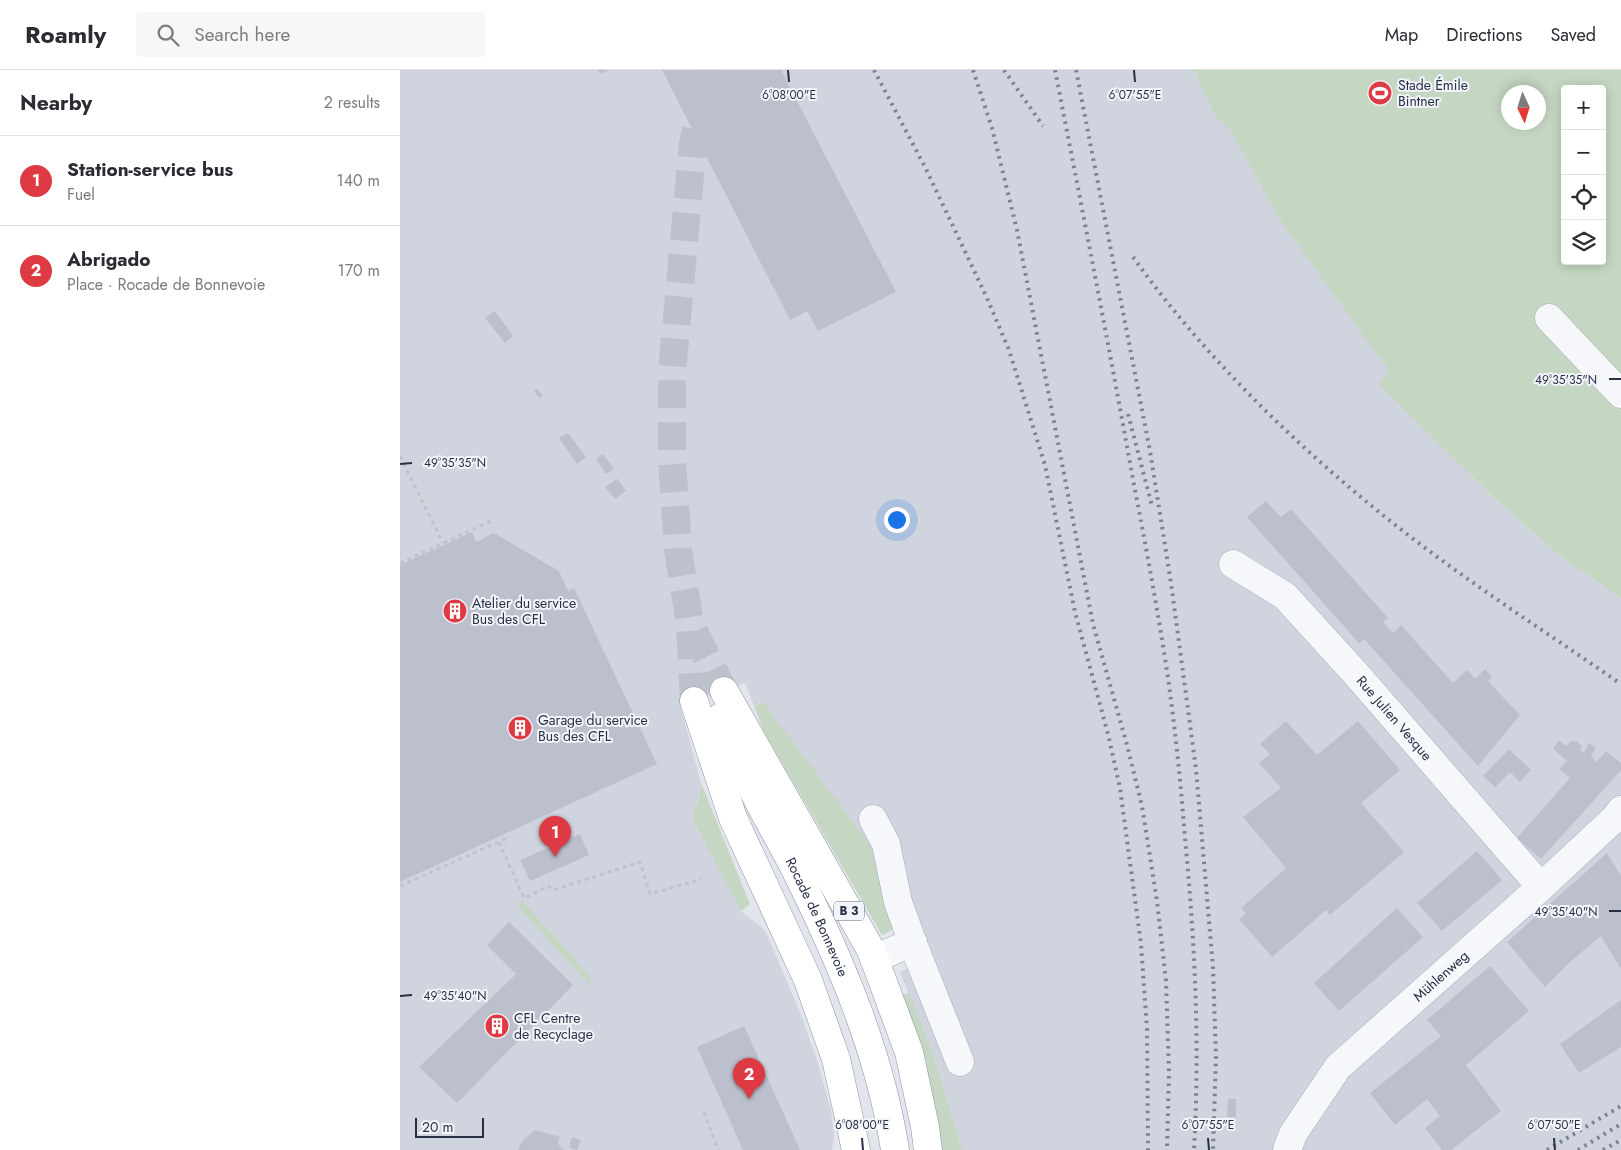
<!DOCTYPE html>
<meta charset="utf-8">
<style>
:root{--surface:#fff;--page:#f7f7f7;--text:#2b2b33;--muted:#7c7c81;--line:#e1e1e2;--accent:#de3a43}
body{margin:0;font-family:Jost,sans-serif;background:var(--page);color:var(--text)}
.controls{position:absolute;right:15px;top:15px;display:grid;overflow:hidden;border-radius:5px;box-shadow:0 2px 12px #0003}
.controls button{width:45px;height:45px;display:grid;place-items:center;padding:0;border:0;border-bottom:1px solid var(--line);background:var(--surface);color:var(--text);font:25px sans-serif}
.compass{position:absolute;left:1101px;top:15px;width:45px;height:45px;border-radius:50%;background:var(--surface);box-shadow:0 2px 12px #0003;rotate:176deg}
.scale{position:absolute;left:15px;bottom:12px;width:69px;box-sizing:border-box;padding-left:5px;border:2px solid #283046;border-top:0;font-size:14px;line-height:18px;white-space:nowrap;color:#283046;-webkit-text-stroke:4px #f2f4f9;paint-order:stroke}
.you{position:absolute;left:496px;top:449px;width:18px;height:18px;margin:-12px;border:4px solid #fff;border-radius:50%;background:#1a73e8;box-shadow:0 0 0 8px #1a73e833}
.badge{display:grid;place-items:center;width:32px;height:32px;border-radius:50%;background:var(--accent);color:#fff;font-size:16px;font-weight:700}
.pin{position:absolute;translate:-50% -41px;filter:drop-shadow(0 1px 2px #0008)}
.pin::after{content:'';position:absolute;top:26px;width:18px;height:15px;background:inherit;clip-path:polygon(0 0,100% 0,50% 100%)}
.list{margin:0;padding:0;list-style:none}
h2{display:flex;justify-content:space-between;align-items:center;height:65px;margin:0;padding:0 20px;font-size:21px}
h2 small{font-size:16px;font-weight:400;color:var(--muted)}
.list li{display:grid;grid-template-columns:32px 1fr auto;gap:15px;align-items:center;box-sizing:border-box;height:90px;padding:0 20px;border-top:1px solid var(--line)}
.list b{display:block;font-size:19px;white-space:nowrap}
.list p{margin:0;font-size:16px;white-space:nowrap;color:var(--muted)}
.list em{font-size:16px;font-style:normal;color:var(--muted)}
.icon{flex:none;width:28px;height:28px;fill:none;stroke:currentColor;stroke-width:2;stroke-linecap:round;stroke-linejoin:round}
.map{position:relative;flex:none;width:1221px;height:1080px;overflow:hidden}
header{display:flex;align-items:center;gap:30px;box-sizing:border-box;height:70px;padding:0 25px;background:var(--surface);border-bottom:1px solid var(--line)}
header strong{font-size:24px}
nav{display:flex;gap:28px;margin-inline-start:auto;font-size:18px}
.search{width:350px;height:45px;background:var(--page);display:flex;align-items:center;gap:12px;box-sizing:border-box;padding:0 18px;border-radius:5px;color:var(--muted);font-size:19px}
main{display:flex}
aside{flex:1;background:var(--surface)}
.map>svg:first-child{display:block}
.built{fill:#d0d4de}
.green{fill:#c5d7c2;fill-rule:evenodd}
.building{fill:#bcc0cd}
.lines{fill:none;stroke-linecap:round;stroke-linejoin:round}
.highway-tunnel{stroke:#bdc1cb;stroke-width:28;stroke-dasharray:28 14;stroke-linecap:butt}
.minor-casing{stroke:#a6abb7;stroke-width:29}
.highway-casing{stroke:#8890a4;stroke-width:29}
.path{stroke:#c0c3cb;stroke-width:3;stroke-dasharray:4 4;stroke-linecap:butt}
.minor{stroke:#f5f7fa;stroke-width:28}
.highway{stroke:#fff;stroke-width:28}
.rail{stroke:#798298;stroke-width:4;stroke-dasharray:2.5 5;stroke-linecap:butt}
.ticks{fill:none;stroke:#283046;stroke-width:2}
.labels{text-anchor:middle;stroke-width:4;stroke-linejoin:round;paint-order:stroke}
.shield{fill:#f2f4f9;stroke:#656b7c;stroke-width:1}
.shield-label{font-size:12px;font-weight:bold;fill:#283046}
.poi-label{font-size:14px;fill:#283046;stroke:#f2f4f9;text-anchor:start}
.street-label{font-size:14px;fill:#283046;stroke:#f2f4f9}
.ticks-label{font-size:12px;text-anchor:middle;fill:#283046;stroke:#f2f4f9;stroke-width:4;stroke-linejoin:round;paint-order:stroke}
</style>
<header>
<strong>Roamly</strong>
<div class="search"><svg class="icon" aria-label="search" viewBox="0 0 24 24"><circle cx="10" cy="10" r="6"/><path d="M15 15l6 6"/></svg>Search here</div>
<nav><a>Map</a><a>Directions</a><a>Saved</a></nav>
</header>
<main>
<aside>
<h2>Nearby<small>2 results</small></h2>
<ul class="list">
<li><span class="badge">1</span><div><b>Station-service bus</b><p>Fuel</p></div><em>140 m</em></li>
<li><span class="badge">2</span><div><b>Abrigado</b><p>Place · Rocade de Bonnevoie</p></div><em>170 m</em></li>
</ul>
</aside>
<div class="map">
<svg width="1221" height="1080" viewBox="0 0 1221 1080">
<rect width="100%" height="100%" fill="#e2e5ec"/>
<path class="built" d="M0,0H794L815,46L831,61L989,301L978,314L1093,427L1159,485L1221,528V1080H562L533,983L500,902L512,896L491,846L362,632L354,636L345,613L280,635L301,713L299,731L291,746L341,841L365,860L399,940L418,993L431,1041L434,1065L432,1080H0Z"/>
<g class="green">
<path d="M794,0H1221V528L1159,485L1093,427L978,314L989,301L878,147L831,61L815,46ZM1165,19H1202V191H1165ZM1108,22H1138V52H1108Z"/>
<path d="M363,632L470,775L491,846L496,858L482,865L364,662L354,636Z"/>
<path d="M301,713L350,834L341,841L291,746L299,731Z"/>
<path d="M123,831L191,908L190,916L116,834Z"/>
<path d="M509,923L533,983L562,1080H540L497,926Z"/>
</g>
<g class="building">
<path d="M197,0H210L200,4Z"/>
<path d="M262,0H381L496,222L418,261L407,241L390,250Z"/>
<path d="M95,241L113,266L105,273L85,248Z"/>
<path d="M137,319L143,326L139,328L134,321Z"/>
<path d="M168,363L186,387L177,394L159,368Z"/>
<path d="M203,384L214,399L206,404L196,389Z"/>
<path d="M217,409L226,421L215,429L205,417Z"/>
<path d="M866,431L881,447L891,439L988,548L983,552L993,563L1001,555L1053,613L1067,600L1075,609L1085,599L1092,607L1088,611L1120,645L1078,696L964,569L959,573L847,447Z"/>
<path d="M72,462L76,472L94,463L159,501L168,521L174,518L257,694L0,812V495Z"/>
<path d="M886,651L917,685L958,651L1000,700L961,733L1004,782L930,845L926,840L872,887L839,849L846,844L841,838L886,798L843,747L881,718L859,693L870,684L860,674Z"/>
<path d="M1159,670L1166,676L1172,671L1178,672L1182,677L1180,680L1184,683L1189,673L1196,678L1191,685L1196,692L1206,681L1221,693V700L1141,789L1117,768L1170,708L1159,699L1167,691L1153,679Z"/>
<path d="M1109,679L1131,700L1120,712L1110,702L1095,717L1083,706Z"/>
<path d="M180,764L189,785L130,811L120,790Z"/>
<path d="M1077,781L1102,810L1042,861L1017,833Z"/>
<path d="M1207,783L1221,806V899L1201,866L1171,891L1145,917L1107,872Z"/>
<path d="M997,838L1023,867L939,941L914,913Z"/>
<path d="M109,852L173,915L57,1033L19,997L116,904L87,875Z"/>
<path d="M1090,896L1129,941L1066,995L1101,1041L1051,1080H1042L1025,1058L1040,1046L1027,1029L995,1055L970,1023L1041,966L1027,950Z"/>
<path d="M1221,930V977L1179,1003L1160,974Z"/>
<path d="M344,956L400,1080H343L297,977Z"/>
<path d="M828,1029H836V1047H827Z"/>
<path d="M135,1060L160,1067L158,1074L164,1080H118L122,1071Z"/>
<path d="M172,1067L181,1070L177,1080L169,1078Z"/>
</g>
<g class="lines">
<g class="highway-tunnel">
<path d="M294,562L324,621"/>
<path d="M294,631L290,553L278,480L272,389V302L293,73L311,0"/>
</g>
<defs>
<g id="minor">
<path d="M1149,248L1221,324"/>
<path id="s1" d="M833,494L885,526L957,605L1141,817"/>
<path d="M473,749L486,774L498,832L515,879L560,992"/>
<path d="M474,889L513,872"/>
<path id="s2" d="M887,1080L893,1064L938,997L1141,817L1214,749L1221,740"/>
</g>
<g id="highway">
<path d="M324,621L471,880L509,982L525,1057L528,1080"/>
<path d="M294,631L333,748L408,910L436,989L456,1080"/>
<path id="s3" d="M321,647C332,672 342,697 353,720C367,749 384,776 398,805C441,892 480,983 495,1080"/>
</g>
</defs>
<use href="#minor" class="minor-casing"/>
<use href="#highway" class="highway-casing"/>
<g class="path">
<path d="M0,386L43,473"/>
<path d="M0,493L91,451"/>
<path d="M99,772L124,828L149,816L153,820L240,792L250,824L302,809"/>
<path d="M0,816L110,767"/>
<path d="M304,1042L318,1080"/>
</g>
<use href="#minor" class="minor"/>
<use href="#highway" class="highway"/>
<g class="rail">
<path d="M474,0L526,99L587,228L609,280L645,395L675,542L708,664L720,718L741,874L747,959L748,1080"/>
<path d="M573,0L592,58L617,160L693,554L727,675L742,736L757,831L766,911L769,1002L767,1080"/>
<path d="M604,0L643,56"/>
<path d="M655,0C682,138 709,276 734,415C745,471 755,526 764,582C774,644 780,706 785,768C795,874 800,973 794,1080"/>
<path d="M676,0L750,381L771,513L796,699L813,897L816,987L813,1080"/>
<path d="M733,187C803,285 895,375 989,450C1063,509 1143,560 1221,614"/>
<path d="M728,344L752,436"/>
<path d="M1147,1080L1221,1036"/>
<path d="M1178,1080L1221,1054"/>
<path d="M1203,1080L1221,1070"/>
</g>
</g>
<path class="ticks" d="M388,0L389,12M734,0L735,12M1209,309H1221M0,394L12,393M1209,841H1221M0,926L12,925M462,1068L463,1080M808,1068L809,1080M1154,1068L1155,1080"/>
<defs>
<symbol id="stadium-disc" viewBox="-11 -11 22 22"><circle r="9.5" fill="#de3a43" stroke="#f2f4f9"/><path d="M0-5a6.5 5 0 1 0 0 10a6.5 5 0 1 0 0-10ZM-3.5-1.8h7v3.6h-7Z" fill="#fff"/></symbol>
<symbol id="building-disc" viewBox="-11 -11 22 22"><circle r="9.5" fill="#de3a43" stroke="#f2f4f9"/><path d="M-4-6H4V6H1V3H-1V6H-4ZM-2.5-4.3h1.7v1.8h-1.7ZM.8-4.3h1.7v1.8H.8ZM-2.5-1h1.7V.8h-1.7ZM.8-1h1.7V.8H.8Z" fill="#fff"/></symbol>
</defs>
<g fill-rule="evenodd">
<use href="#stadium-disc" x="966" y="9" width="28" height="28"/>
<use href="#building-disc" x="41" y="527" width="28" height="28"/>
<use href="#building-disc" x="106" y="644" width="28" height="28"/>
<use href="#building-disc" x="83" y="942" width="28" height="28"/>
</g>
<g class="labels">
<rect class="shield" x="434" y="831.5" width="30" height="19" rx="4"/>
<g class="shield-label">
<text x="449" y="845">B 3</text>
</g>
<g class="poi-label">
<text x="998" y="20">Stade Émile<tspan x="998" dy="16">Bintner</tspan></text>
<text x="72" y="538">Atelier du service<tspan x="72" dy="16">Bus des CFL</tspan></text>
<text x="138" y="655">Garage du service<tspan x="138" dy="16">Bus des CFL</tspan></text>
<text x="114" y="953">CFL Centre<tspan x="114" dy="16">de Recyclage</tspan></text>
</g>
<g class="street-label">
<text dy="5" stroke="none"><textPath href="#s1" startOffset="225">Rue Julien Vesque</textPath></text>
<text dy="5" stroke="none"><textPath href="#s3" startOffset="222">Rocade de Bonnevoie</textPath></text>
<text dy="5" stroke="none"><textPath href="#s2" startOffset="235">Mühlenweg</textPath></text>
</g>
</g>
<g class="ticks-label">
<text x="389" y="29">6°08'00"E</text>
<text x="735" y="29">6°07'55"E</text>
<text x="1166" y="314">49°35'35"N</text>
<text x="55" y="397">49°35'35"N</text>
<text x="1166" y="846">49°35'40"N</text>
<text x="55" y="930">49°35'40"N</text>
<text x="462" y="1059">6°08'00"E</text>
<text x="808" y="1059">6°07'55"E</text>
<text x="1154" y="1059">6°07'50"E</text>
</g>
</svg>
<div class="controls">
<button>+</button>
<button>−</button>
<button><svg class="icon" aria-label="locate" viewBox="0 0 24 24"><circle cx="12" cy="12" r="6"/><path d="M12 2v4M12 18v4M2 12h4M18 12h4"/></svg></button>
<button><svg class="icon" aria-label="layers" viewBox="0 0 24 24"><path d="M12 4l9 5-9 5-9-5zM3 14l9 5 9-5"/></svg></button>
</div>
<svg class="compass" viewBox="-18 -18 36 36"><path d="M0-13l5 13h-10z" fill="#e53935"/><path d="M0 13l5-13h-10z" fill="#7c7c81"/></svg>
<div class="scale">20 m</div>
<div class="you"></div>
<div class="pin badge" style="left:155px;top:787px">1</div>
<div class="pin badge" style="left:349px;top:1029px">2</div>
</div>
</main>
